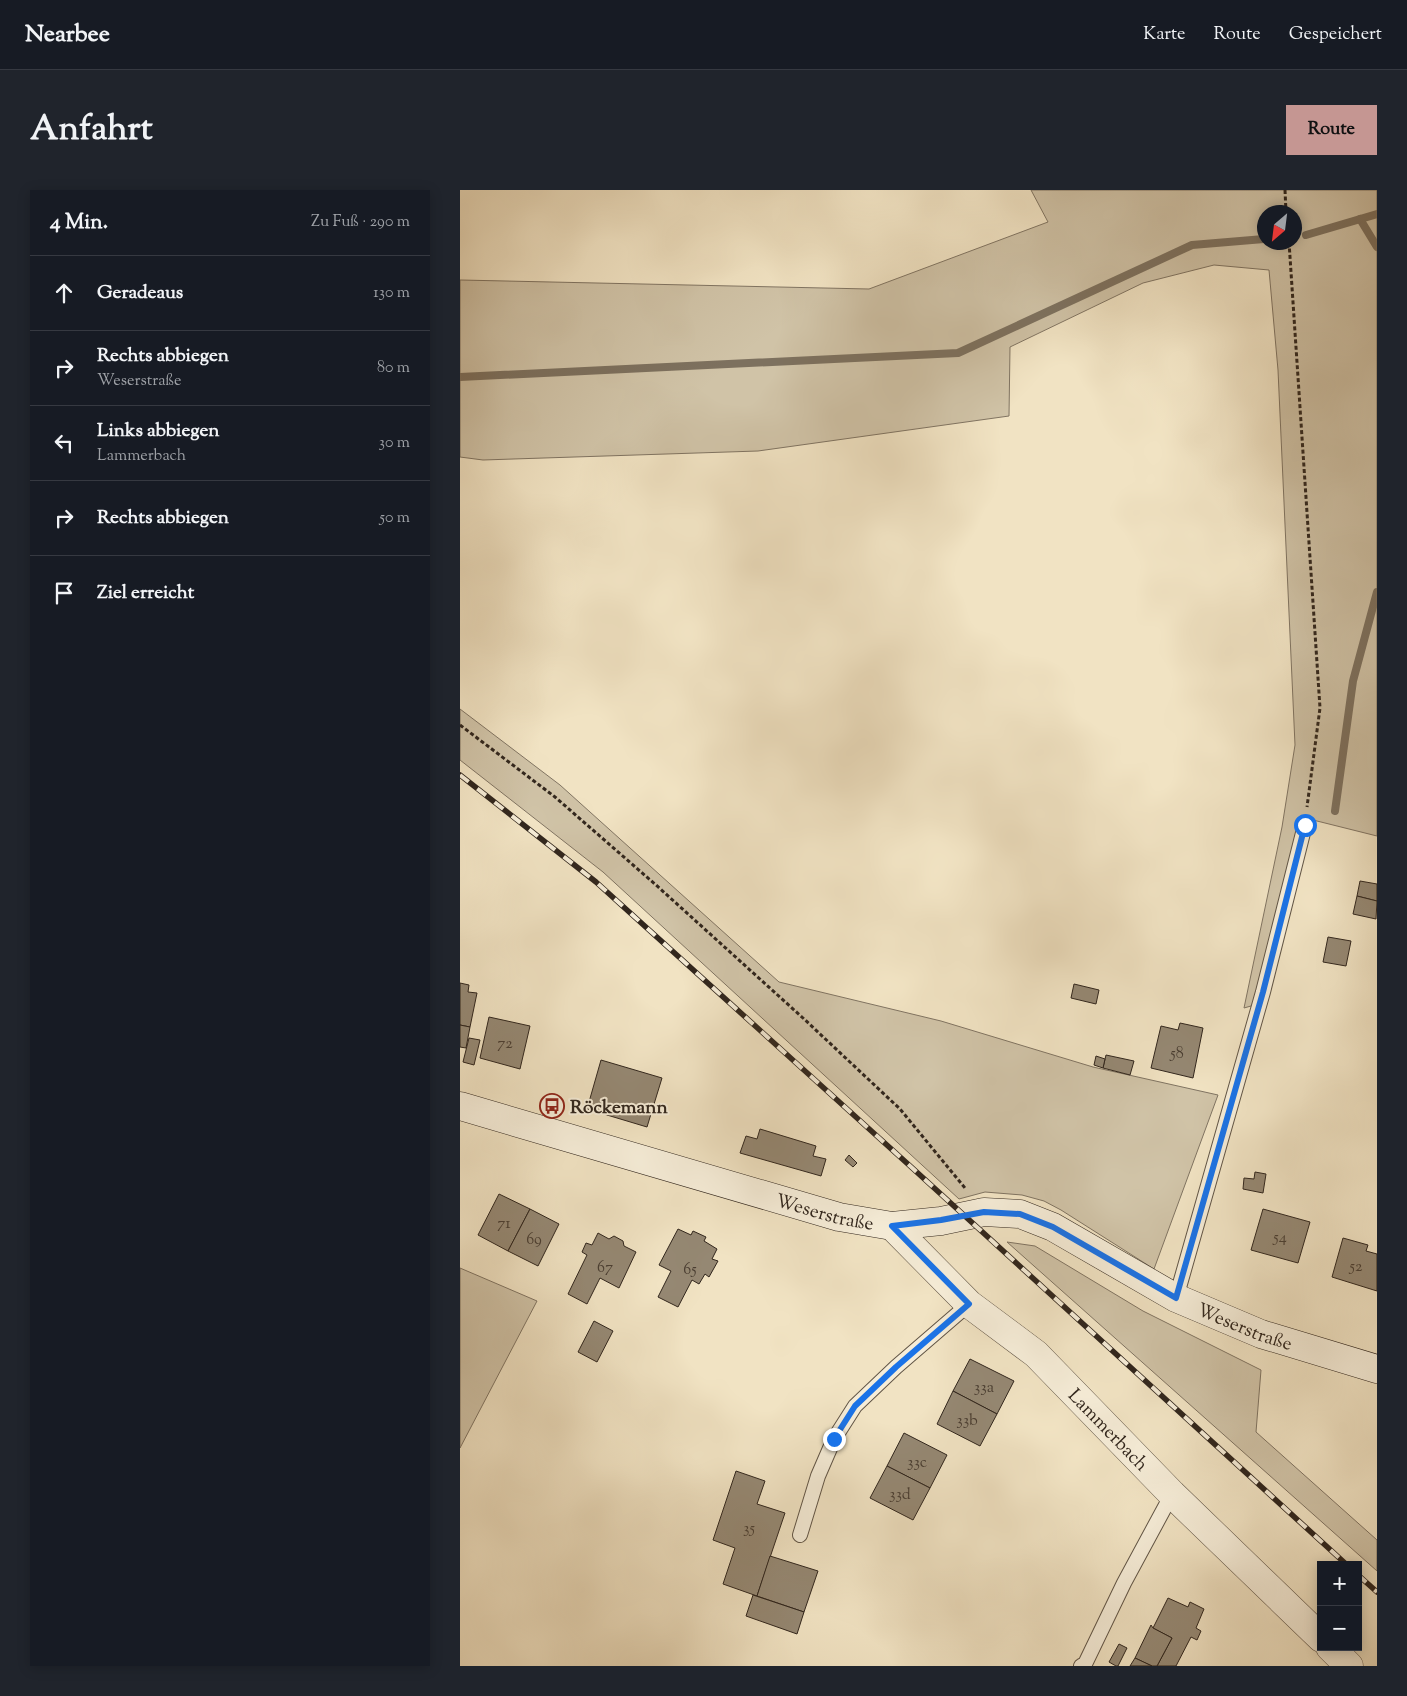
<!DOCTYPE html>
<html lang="de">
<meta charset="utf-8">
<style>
:root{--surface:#171b24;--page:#20242c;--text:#f1f3f6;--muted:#9ea1a6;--line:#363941;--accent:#c59692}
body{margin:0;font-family:"Sorts Mill Goudy",serif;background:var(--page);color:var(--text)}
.controls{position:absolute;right:15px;bottom:15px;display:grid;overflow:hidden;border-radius:0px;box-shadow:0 2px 12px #0003}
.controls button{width:45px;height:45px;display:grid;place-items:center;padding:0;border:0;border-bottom:1px solid var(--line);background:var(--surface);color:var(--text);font:25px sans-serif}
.compass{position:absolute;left:797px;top:15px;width:45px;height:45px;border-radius:50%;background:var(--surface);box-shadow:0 2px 12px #0003;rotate:208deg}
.stop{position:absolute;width:15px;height:15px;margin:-11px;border:4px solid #1a73e8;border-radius:50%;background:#fff}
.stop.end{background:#1a73e8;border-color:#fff;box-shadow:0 1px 5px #0008}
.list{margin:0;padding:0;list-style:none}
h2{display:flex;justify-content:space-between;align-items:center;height:65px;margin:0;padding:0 20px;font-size:21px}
h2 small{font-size:16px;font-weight:400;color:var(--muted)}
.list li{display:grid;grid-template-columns:32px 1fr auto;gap:15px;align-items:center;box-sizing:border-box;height:75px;padding:0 20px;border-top:1px solid var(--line)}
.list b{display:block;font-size:19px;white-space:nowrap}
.list p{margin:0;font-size:16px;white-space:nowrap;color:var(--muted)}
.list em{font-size:16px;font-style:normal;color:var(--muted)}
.icon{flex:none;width:28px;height:28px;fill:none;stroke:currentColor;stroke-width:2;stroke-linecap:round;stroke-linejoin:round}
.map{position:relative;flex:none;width:917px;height:1476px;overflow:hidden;border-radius:0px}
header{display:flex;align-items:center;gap:30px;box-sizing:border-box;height:70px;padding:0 25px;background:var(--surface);border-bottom:1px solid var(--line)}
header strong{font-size:24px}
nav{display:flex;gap:28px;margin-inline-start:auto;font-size:18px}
.intro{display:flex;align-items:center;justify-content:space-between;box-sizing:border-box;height:120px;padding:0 30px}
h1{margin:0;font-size:35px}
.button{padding:12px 22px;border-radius:0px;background:var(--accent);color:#111;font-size:18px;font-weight:700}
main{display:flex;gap:30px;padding:0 30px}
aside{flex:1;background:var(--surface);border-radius:0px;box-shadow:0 2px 12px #0003}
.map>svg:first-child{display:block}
.green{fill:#d0c3a7;stroke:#807462;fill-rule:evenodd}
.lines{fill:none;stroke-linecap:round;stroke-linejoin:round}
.stream{stroke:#7d715f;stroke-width:8}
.building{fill:#958873;stroke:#31261d}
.lane-casing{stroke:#615546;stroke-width:16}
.street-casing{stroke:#615546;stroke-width:29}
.secondary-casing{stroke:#31261d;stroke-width:29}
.path{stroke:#31261d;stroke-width:3;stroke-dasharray:4 2.5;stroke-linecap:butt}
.lane{stroke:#f6edd8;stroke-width:14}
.street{stroke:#f6edd8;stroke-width:28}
.secondary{stroke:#f6edd8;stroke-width:28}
.rail-casing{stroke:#31261d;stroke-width:5.5}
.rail{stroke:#f6edd8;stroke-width:4;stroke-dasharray:11;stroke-linecap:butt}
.route{stroke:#1a73e8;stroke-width:6}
.labels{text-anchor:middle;stroke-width:4;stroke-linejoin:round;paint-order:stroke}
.number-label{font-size:16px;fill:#4a3e32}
.poi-label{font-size:19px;font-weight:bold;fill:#31261d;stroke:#f6edd8;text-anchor:start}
.street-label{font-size:19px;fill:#31261d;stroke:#f6edd8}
</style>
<header>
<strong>Nearbee</strong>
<nav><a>Karte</a><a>Route</a><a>Gespeichert</a></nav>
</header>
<div class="intro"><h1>Anfahrt</h1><a class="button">Route</a></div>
<main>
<aside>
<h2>4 Min.<small>Zu Fuß · 290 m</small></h2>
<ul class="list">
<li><svg class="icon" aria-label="ahead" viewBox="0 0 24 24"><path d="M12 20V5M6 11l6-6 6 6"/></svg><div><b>Geradeaus</b></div><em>130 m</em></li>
<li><svg class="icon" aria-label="right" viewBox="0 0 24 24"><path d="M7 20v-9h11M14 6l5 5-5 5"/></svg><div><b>Rechts abbiegen</b><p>Weserstraße</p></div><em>80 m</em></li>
<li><svg class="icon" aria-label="left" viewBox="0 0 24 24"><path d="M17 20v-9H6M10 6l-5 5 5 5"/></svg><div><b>Links abbiegen</b><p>Lammerbach</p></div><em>30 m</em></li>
<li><svg class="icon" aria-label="right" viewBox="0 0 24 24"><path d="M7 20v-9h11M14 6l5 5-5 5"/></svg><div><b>Rechts abbiegen</b></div><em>50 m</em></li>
<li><svg class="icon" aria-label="arrive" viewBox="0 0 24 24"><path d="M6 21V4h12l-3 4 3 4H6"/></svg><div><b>Ziel erreicht</b></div></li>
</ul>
</aside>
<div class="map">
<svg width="917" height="1476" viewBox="0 0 917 1476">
<rect width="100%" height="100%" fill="#f1e3c3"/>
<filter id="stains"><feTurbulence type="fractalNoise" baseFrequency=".004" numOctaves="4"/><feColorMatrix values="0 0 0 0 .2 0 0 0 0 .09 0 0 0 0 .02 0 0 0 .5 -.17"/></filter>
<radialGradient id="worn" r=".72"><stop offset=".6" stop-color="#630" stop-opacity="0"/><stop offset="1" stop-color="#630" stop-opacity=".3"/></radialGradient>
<g class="green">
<path d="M571,0H917V646L853,630L798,814L784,818L822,637L835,555L818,180L809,80L754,75L683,93L550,157L549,226L298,261L23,270L0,267V90L409,99L588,32ZM804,22H834V52H804Z"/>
<path d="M0,519L100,595L319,792L481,831L633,877L758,905L694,1079L601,1020L584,1011L562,1005L525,1002L499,1009L143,682L0,570Z"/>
<path d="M547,1052L575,1056L683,1121L801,1180L796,1242L917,1350V1381Z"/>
<path d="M0,1078L77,1111L0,1258Z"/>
</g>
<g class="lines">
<g class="stream">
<path d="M900,29L917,57"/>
<path d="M846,45L917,24"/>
<path d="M0,187L498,163L732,55L804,49"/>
<path d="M875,621L893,491L917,402"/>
</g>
</g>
<g class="building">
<path d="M900,691L917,694V711L897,706Z"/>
<path d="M897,706L917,711L916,729L893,724Z"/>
<path d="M868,747L891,751L886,776L863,772Z"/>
<path d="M0,793L9,795L8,802L17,803L10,837L0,835Z"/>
<path d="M614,794L639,800L636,814L611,808Z"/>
<path d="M29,827L70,836L60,879L20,868Z"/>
<path d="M720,833L743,838L733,888L691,878L701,836L718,840Z"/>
<path d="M0,835L10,837L6,858L0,857Z"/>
<path d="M9,848L20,850L14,875L3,872Z"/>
<path d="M646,865L674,871L670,885L643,878Z"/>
<path d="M636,866L645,869L643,878L634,875Z"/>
<path d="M141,870L202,888L187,937L127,919Z"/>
<path d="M300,939L356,956L353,966L366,969L361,986L280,963L286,946L297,949Z"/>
<path d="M389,965L397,973L393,977L385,970Z"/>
<path d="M795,982L806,984L803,1003L783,999L784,988L794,989Z"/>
<path d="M39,1004L70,1019L48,1061L18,1045Z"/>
<path d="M70,1019L99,1034L78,1076L48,1061Z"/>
<path d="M803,1019L850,1032L838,1073L791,1060Z"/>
<path d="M218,1039L231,1045L233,1041L246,1047L244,1051L257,1059L252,1069L258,1071L249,1087L245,1084L239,1094L232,1090L218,1117L198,1107L211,1081L199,1075Z"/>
<path d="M138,1043L149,1049L154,1046L163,1051L164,1056L176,1062L159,1098L140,1088L127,1114L108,1104L127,1065L122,1062L126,1053L132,1055Z"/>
<path d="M883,1048L908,1055L906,1061L917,1064V1101L872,1087Z"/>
<path d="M134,1131L153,1141L137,1172L118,1162Z"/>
<path d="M510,1169L554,1191L537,1224L493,1201Z"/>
<path d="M493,1201L537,1224L520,1256L477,1234Z"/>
<path d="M444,1243L487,1265L470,1298L427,1276Z"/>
<path d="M427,1276L470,1298L453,1330L410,1308Z"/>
<path d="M276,1281L305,1291L297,1314L325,1323L297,1406L263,1394L275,1358L253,1350Z"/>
<path d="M310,1366L358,1381L344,1422L297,1406Z"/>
<path d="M293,1405L344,1422L337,1444L286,1426Z"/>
<path d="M708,1408L728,1417L730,1412L744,1419L736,1438L741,1441L737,1450L731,1447L716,1476H697L712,1448L693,1438Z"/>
<path d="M691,1435L693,1438L712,1448L697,1476H692L675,1468Z"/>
<path d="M659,1454L667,1458L658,1476H656L649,1472Z"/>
<path d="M675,1468L692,1476H670Z"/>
</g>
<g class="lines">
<defs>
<g id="lane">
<path d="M716,1108L803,802L845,635"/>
<path d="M340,1345L358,1286L374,1249L395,1216L436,1177L509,1114"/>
<path d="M621,1476L625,1474L664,1393L712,1304"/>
</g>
<g id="street">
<path id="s1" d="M432,1036L509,1114L576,1164L712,1304L861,1448"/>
<path d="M870,1457L889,1476"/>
</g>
<g id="secondary">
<path id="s2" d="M0,916L379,1027L432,1036L481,1031L524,1022L560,1024L593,1037L716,1108L801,1144L917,1179"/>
</g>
</defs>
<use href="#lane" class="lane-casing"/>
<use href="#street" class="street-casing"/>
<use href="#secondary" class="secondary-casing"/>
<g class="path">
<path d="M825,0L826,22"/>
<path d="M829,52L860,518L847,617"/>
<path d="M0,535L95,607L196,695L343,828L440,919L505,998"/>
</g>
<use href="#lane" class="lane"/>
<use href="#street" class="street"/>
<use href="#secondary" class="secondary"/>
<defs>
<g id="rail">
<path d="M0,585L136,692L449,975L887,1375"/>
<path d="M898,1385L917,1402"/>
</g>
</defs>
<use href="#rail" class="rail-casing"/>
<use href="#rail" class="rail"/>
</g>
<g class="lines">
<path class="route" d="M374,1249L395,1216L436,1177L509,1114L432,1036L481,1030L524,1022L560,1024L593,1037L716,1108L803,802L845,635"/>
</g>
<defs>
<symbol id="bus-ring" viewBox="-11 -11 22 22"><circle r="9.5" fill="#f6edd8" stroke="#8f2418" stroke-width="1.5"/><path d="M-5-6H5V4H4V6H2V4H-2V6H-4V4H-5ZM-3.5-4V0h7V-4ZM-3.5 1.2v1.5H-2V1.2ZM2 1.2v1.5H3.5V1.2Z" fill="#8f2418"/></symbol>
</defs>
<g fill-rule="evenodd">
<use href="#bus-ring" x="78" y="902" width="28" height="28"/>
</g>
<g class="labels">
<g class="number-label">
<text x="45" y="858">72</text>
<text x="717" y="868">58</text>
<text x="44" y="1038">71</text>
<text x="820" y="1052">54</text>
<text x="74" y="1054">69</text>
<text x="896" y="1081">52</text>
<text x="145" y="1082">67</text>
<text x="230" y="1084">65</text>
<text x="524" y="1202">33a</text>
<text x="507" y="1235">33b</text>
<text x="457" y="1277">33c</text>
<text x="440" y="1309">33d</text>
<text x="289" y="1343">35</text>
</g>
<g class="poi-label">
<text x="110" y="923">Röckemann</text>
</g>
<g class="street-label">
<text dy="7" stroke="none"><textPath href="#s2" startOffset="380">Weserstraße</textPath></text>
<text dy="7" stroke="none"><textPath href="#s2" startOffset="830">Weserstraße</textPath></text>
<text dy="7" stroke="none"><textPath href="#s1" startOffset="298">Lammerbach</textPath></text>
</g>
</g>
<rect width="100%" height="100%" filter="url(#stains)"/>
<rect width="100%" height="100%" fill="url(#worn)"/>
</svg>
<div class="controls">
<button>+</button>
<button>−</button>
</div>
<svg class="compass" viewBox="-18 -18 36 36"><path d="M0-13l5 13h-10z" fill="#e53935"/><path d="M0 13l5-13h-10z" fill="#9ea1a6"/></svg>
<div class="stop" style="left:845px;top:635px"></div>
<div class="stop end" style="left:374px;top:1249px"></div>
</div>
</main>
